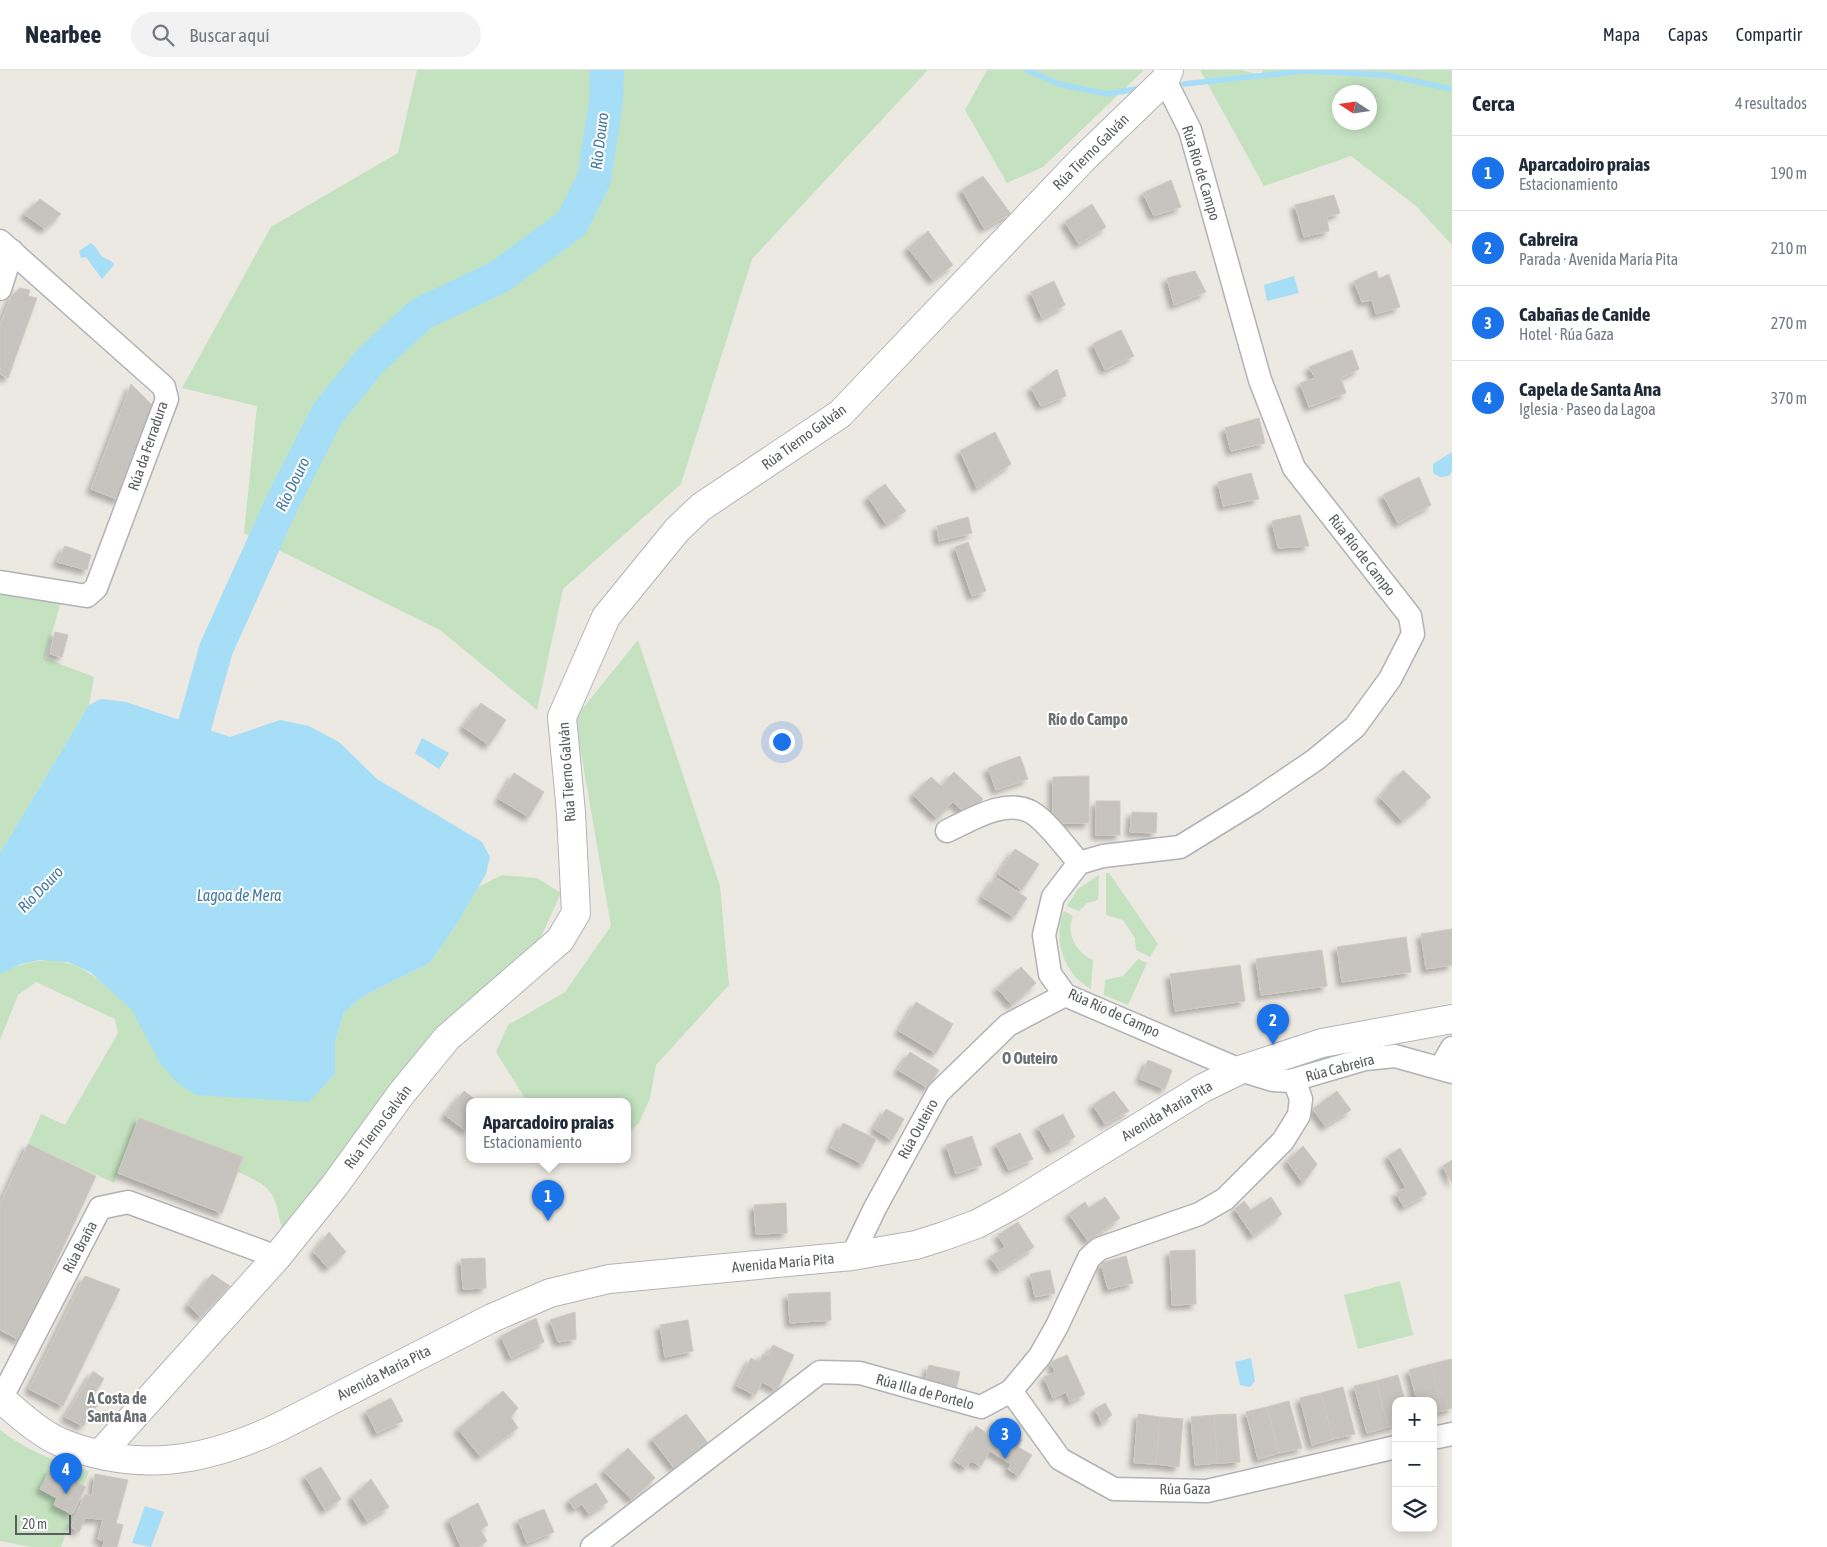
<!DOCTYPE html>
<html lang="es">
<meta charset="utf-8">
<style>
:root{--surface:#fff;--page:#f2f2f3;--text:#1f2937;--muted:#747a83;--line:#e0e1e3;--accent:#1a73e8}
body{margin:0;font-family:"Asap Condensed",sans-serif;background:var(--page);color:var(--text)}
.controls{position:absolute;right:15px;bottom:15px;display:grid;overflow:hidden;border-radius:10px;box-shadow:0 2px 12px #0003}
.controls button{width:45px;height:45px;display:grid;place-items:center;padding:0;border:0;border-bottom:1px solid var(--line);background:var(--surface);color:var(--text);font:25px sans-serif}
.compass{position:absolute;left:1332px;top:15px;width:45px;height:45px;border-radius:50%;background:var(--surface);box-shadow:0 2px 12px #0003;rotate:282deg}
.scale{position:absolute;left:15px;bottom:12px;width:56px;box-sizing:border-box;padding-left:5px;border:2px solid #5a5e61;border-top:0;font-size:14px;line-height:18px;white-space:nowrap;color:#5a5e61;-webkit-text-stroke:4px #fff;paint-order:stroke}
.you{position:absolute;left:781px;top:671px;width:18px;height:18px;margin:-12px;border:4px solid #fff;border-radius:50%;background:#1a73e8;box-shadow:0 0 0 8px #1a73e833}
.badge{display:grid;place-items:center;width:32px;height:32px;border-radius:50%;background:var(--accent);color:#fff;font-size:16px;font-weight:700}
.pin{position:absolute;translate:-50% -41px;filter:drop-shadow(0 1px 2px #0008)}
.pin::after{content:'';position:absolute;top:26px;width:18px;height:15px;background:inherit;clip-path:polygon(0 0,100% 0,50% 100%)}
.popup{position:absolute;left:466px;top:1028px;width:165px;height:65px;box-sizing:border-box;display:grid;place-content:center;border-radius:10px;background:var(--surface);filter:drop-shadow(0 1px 4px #0005);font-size:16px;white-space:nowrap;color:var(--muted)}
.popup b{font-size:19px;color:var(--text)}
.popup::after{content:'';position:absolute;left:50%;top:100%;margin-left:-10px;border:10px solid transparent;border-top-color:var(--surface)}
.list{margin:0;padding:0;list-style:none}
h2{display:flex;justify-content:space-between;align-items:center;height:65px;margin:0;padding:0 20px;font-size:21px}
h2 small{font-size:16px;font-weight:400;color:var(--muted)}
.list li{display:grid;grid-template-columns:32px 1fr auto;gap:15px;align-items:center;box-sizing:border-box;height:75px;padding:0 20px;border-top:1px solid var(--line)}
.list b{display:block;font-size:19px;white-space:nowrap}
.list p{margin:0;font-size:16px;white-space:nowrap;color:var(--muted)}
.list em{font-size:16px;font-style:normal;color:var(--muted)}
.icon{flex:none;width:28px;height:28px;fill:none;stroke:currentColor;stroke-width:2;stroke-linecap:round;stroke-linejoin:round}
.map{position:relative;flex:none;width:1452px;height:1477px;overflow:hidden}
header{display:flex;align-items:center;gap:30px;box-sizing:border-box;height:70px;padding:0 25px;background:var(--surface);border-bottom:1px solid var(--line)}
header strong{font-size:24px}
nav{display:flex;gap:28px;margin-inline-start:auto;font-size:18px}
.search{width:350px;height:45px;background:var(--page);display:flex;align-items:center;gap:12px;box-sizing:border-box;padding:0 18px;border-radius:28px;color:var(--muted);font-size:19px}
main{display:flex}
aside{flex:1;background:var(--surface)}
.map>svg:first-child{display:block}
.green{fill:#c4e2c0;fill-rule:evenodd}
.water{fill:#a6def7}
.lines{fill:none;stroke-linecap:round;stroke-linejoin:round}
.stream{stroke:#a6def7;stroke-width:5.5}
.river{stroke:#a6def7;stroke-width:34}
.building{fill:#c7c3be;stroke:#d0c9c1;filter:url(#shadow)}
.street-casing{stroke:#afb3b6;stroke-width:25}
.secondary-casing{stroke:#b1b5b8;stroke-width:30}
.street{stroke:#fff;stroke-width:22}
.secondary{stroke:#fff;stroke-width:28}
.labels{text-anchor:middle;stroke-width:4;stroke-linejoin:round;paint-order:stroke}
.street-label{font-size:15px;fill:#5a5e61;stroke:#fff}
.water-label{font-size:16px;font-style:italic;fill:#437b9f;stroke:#fff}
.neighbourhood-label{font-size:16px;font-weight:bold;fill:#6b7073;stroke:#fff}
</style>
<header>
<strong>Nearbee</strong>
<div class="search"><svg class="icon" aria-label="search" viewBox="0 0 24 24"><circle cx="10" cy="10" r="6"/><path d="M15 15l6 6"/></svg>Buscar aquí</div>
<nav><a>Mapa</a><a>Capas</a><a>Compartir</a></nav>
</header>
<main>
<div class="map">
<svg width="1452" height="1477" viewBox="0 0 1452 1477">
<defs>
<filter id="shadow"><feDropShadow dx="-4.5" dy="4.5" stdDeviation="2.5" flood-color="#0004"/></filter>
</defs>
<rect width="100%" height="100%" fill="#ece8e2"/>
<g class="green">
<path d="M417,0H928L752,189L681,414L563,519L537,640L440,560L244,463L257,336L182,318L271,157L398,83Z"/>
<path d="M987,0H1144L1043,97L1007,113L965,40Z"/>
<path d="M1200,0H1242L1262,6L1263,0H1452V175L1415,135L1351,86L1264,116ZM1340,22H1370V52H1340Z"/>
<path d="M0,521L61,531L45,588L94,607L89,635L0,783Z"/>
<path d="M638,570L720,816L729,915L656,995L650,1028L639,1053L627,1064V1032H530L526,1030L496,982L508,955L565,922L611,856L575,648Z"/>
<path d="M1106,803H1109L1158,874L1150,887L1136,880L1135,868L1123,850L1106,845Z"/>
<path d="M502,805L537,808L561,823L529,893L283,1164C274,1124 277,1119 238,1102L243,1087L139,1048L114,1113L28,1074L41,1044L65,1055L118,963L115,949L36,912L18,925L0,970V903C46,883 72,885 109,919C117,926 126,932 132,940C143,955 151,975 159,992L288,1029L309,1031L335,1004V972L344,942L362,927L430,893L456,855L478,817Z"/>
<path d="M1099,805L1098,830L1087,833L1079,841L1067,836L1078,819Z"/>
<path d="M1064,841L1073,846C1065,864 1077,883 1093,890L1091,919C1064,905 1052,869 1064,841Z"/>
<path d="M1138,889L1147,893L1128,935L1104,925L1105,910L1123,906Z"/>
<path d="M1400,1211L1413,1265L1358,1279L1344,1225Z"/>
<path d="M0,1360C27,1381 56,1392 89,1401L61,1477H32L0,1471Z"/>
</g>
<g class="water">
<path d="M91,173C97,177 96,179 100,184C104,190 111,188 114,195L102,209L86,187L81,188L79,181Z"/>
<path d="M1294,206L1299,223L1267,231L1264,215Z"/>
<path d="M1452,382V401L1449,406L1440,407L1433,403V394Z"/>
<path d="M101,629L126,632L230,667L280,650L309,656L339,672L377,709L482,772L490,787L486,804L456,855L430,893L362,927L344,942L335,972V1004L309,1032L196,1025L177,1013L159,992L132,940L90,902L68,892L40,890L21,894L0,904V783L89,635Z"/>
<path d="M422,668L449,683L439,699L415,683Z"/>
<path d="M1251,1288L1255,1311L1250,1317L1240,1315L1235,1292Z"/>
<path d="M145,1436L164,1442L151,1477L132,1473Z"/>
</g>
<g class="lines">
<g class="stream">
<path d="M1027,0L1059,14L1107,24L1136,19"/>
<path d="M1184,14L1305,1L1385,5L1452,19"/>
</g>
<path class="river" d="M174,695L195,654L216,579L283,431L328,343L369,292L421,244L499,207L572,153L594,109L606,32L607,0"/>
</g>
<g class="building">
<path d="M983,106L1011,144L984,158L962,120Z"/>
<path d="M1171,110L1181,137L1154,146L1143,123Z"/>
<path d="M1334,125L1340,143L1327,147L1329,161L1304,167L1295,135Z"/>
<path d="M40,129L61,144L45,159L24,144Z"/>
<path d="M1092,134L1106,157L1079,174L1065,152Z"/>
<path d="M928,161L953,195L933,210L908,178Z"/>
<path d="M1195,201L1206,222L1174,235L1167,208Z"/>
<path d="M1376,201L1379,209L1389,204L1400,237L1376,244L1372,230L1362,232L1354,211Z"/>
<path d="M1054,211L1065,235L1042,248L1031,222Z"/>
<path d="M20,218L30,220L28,226L37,228L8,308L0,304V255L11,227Z"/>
<path d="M1121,260L1134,286L1105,300L1093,274Z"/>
<path d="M1352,280L1359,299L1341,308L1346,323L1309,337L1300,313L1315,308L1309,297Z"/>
<path d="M1057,299L1066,326L1041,336L1031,318Z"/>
<path d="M131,314L154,337L119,430L91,419Z"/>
<path d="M1259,348L1265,373L1231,381L1225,358Z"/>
<path d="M995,362L1011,394L977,418L960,381Z"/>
<path d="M1251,403L1259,429L1223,436L1218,412Z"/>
<path d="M1419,407L1431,435L1398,453L1383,425Z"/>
<path d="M885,414L906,441L886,454L868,427Z"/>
<path d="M1300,445L1309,476L1278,478L1272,451Z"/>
<path d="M968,447L972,463L939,471L937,456Z"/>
<path d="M968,472L986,521L972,526L955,477Z"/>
<path d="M65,476L91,485L87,500L57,492Z"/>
<path d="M55,562L68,565L62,587L50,584Z"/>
<path d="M481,633L506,650L489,675L463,657Z"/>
<path d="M1020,686L1028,709L996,720L988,698Z"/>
<path d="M1403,700L1431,727L1402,751L1380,727Z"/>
<path d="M954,702L983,729L967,746L953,732L937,748L913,725L931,707L941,716Z"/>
<path d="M514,703L544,722L529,747L499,729Z"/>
<path d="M1089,706V753H1053V707Z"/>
<rect x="1096" y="731" width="24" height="34"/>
<path d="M1132,742L1157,743L1156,763L1130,762Z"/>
<path d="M1015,779L1039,794L1022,820L998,804Z"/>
<path d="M995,807L1027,828L1014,847L982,827Z"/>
<path d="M1452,859V895L1426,899L1421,864Z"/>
<path d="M1406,867L1411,902L1342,912L1337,877Z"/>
<path d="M1322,880L1327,916L1261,925L1256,889Z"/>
<path d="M1240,895L1245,931L1175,941L1170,904Z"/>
<path d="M1021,897L1036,913L1012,935L997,918Z"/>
<path d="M916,932L953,954L936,983L899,961Z"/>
<path d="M910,982L939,1000L928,1018L898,1000Z"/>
<path d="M1148,990L1172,1000L1165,1019L1140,1009Z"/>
<path d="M464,1021L479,1032H469V1058L466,1061L445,1045Z"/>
<path d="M1114,1021L1129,1041L1105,1054L1093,1035Z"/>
<path d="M1337,1021L1351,1040L1325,1056L1313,1039Z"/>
<path d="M886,1039L904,1049L892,1070L874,1059Z"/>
<path d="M1063,1044L1075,1067L1051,1080L1038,1057Z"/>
<path d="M139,1048L243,1087L222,1143L118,1103Z"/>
<path d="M843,1053L876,1069L863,1094L831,1078Z"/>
<path d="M1020,1063L1033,1089L1009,1100L996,1074Z"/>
<path d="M972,1066L982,1095L956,1104L946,1075Z"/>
<path d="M28,1074L96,1106L20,1270L0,1260V1134Z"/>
<path d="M1303,1076L1317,1094L1303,1113L1287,1091Z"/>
<path d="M1400,1078L1427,1124L1404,1137L1396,1123L1406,1118L1388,1086Z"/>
<path d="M1452,1090V1113L1443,1096Z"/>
<path d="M1105,1127L1120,1148L1088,1171L1069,1144L1085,1132L1089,1138Z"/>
<path d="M1271,1127L1282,1144L1253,1166L1235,1139L1244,1131L1251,1140Z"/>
<path d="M786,1133L787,1163L756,1164L754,1135Z"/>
<path d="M1018,1152L1034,1177L999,1200L990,1187L1005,1177L998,1165Z"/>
<path d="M329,1162L346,1182L328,1198L314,1182Z"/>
<path d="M1195,1180L1196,1234L1172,1235L1170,1181Z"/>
<path d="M1126,1186L1133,1213L1108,1219L1101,1193Z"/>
<path d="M485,1188L486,1218L463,1219L461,1189Z"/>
<path d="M1050,1200L1055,1223L1035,1227L1030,1204Z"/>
<path d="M212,1204L230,1216L201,1247L188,1235Z"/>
<path d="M85,1206L120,1219L63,1336L29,1319Z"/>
<path d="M830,1222L831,1250L790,1253L788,1224Z"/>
<path d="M575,1242L576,1269L558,1272L550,1250Z"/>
<path d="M536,1248L544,1272L511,1288L501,1266Z"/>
<path d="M688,1250L693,1281L665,1287L660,1255Z"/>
<path d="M773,1275L794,1285L777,1320L762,1312L755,1325L737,1316L751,1288L759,1292L763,1284L767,1286Z"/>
<path d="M1067,1285L1085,1324L1070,1332L1066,1322L1053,1328L1044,1307L1055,1302L1051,1292Z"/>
<path d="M1452,1289V1338L1442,1341L1431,1294Z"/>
<path d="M1431,1294L1442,1341L1433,1343V1331H1417L1409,1300Z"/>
<path d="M929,1295L960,1302L955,1323L924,1316Z"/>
<path d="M93,1301L104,1309L90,1330L98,1334L83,1356L65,1347Z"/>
<path d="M1398,1305L1405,1331H1396V1355L1388,1357L1376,1311Z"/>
<path d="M1376,1311L1388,1357L1367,1363L1354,1316Z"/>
<path d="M1343,1317L1355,1364L1333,1369L1321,1323Z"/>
<path d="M503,1321L518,1338L511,1347L518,1358L480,1386L458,1359Z"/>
<path d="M1321,1323L1333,1369L1312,1375L1300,1328Z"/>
<path d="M391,1328L403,1351L377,1363L366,1341Z"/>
<path d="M1289,1331L1302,1378L1279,1383L1267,1337Z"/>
<path d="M1105,1333L1112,1345L1102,1353L1095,1339Z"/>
<path d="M1267,1337L1279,1383L1258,1389L1246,1342Z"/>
<path d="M686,1344L708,1373L674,1398L652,1369Z"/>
<path d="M1138,1344L1160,1347L1156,1394L1134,1393Z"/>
<path d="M1236,1344L1240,1392L1217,1393L1214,1345Z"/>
<path d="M1214,1345L1217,1393L1195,1395L1191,1347Z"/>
<path d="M1160,1347L1183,1349L1179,1397L1156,1394Z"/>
<path d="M997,1349L1008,1356L1005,1360L1022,1370L1018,1377L1032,1385L1019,1406L1008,1399L1011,1394L990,1381L981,1396L971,1391L966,1398L955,1391L976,1356L988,1364Z"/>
<path d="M628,1378L655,1408L632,1430L604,1401Z"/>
<path d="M321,1397L341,1429L325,1440L305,1406Z"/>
<path d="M51,1399L86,1417L72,1444L54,1435L57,1428L40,1419Z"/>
<path d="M95,1404L128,1410L116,1453L123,1455L117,1477H103L104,1471L98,1469L103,1449L85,1448L79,1462L71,1457L85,1424L92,1426Z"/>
<path d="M371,1409L389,1437L367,1451L352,1427Z"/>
<path d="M596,1413L608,1432L589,1444L582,1434L574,1439L569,1430Z"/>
<path d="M478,1433L488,1455L481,1460L487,1471L479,1477H461L449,1449Z"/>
<path d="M544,1439L554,1462L527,1473L518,1450Z"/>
</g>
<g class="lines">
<defs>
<g id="street">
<path d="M1165,10L1190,60L1260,310L1294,398L1410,546L1413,564L1390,609L1355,657L1315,690L1253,732L1180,777L1103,786L1079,793L1053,827L1044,865L1050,904L1065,925L1240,1000L1273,1010L1290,1011L1365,989L1395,986L1452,1002"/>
<path d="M0,171L164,317L167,329L96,518L87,526L0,512"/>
<path d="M0,219L12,181"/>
<path d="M947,761C971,750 1005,728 1031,742C1046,750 1068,780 1079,793"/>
<path d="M1441,997L1452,978"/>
<path d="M852,1186L875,1138L938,1023L1008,955L1065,925"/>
<path d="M1011,1321L1060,1389L1114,1419L1207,1421L1396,1377"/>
<path d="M1,1329L100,1138L128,1132L277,1187"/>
<path d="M1433,1368L1452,1364"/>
<path d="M592,1477L820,1302L860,1303L981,1337L1011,1321L1040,1286L1057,1256L1089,1188L1099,1179L1199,1144L1225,1129L1283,1071L1299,1045L1301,1029L1294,1010"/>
</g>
<g id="secondary">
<path d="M0,1328C19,1344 39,1363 62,1373C139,1403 204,1392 277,1358L492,1248L550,1223L609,1209L852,1186L916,1175L944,1166L977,1154L1014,1134L1203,1018L1240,1000L1322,973L1452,949"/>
<path d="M100,1384L277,1187L335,1115L401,1024L447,968L560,870L576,843L571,743L562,647L606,547L677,460L701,437L840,344L1083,89L1165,10L1169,0"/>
</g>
</defs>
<use href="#street" class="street-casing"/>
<use href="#secondary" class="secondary-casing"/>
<use href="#street" class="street"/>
<use href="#secondary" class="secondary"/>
</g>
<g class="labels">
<g class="street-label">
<text transform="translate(1091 82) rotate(-45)" y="5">Rúa Tierno Galván</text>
<text transform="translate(1201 103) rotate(73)" y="5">Rúa Río de Campo</text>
<text transform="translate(804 367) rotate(-36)" y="5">Rúa Tierno Galván</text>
<text transform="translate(148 376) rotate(-71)" y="5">Rúa da Ferradura</text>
<text transform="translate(1362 485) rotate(52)" y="5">Rúa Río de Campo</text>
<text transform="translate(567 702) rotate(-94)" y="5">Rúa Tierno Galván</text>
<text transform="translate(1114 943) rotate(24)" y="5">Rúa Río de Campo</text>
<text transform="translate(1340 998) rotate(-15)" y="5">Rúa Cabreira</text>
<text transform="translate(1167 1041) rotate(-31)" y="5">Avenida María Pita</text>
<text transform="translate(378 1057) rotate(-53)" y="5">Rúa Tierno Galván</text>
<text transform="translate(918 1059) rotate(-61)" y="5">Rúa Outeiro</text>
<text transform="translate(80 1177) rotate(-62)" y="5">Rúa Braña</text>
<text transform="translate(783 1193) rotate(-5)" y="5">Avenida María Pita</text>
<text transform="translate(384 1303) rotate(-27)" y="5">Avenida María Pita</text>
<text transform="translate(925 1322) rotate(15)" y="5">Rúa Illa de Portelo</text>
<text transform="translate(1185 1419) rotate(-1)" y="5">Rúa Gaza</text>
</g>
<g class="water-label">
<text transform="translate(599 71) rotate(-83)" y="6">Río Douro</text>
<text transform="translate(292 414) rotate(-64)" y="6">Río Douro</text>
<text transform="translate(40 819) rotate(-46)" y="6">Río Douro</text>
<text x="239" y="831">Lagoa de Mera</text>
</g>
<g class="neighbourhood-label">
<text x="1088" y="655">Río do Campo</text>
<text x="1030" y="994">O Outeiro</text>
<text x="117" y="1334">A Costa de<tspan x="117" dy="18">Santa Ana</tspan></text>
</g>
</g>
</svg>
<div class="controls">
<button>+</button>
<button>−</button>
<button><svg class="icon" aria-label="layers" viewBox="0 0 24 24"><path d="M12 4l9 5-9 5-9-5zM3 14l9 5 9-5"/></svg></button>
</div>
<svg class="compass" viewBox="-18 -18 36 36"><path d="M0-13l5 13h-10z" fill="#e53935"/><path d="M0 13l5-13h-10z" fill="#747a83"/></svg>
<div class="scale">20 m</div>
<div class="you"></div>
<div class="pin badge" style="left:548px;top:1151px">1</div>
<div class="popup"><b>Aparcadoiro praias</b>Estacionamiento</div>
<div class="pin badge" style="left:1273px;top:975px">2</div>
<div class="pin badge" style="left:1005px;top:1389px">3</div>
<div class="pin badge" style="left:66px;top:1424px">4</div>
</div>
<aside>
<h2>Cerca<small>4 resultados</small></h2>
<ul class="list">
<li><span class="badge">1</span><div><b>Aparcadoiro praias</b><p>Estacionamiento</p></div><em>190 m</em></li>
<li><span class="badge">2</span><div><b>Cabreira</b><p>Parada · Avenida María Pita</p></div><em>210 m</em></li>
<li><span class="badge">3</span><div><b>Cabañas de Canide</b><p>Hotel · Rúa Gaza</p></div><em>270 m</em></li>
<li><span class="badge">4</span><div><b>Capela de Santa Ana</b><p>Iglesia · Paseo da Lagoa</p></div><em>370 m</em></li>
</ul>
</aside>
</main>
